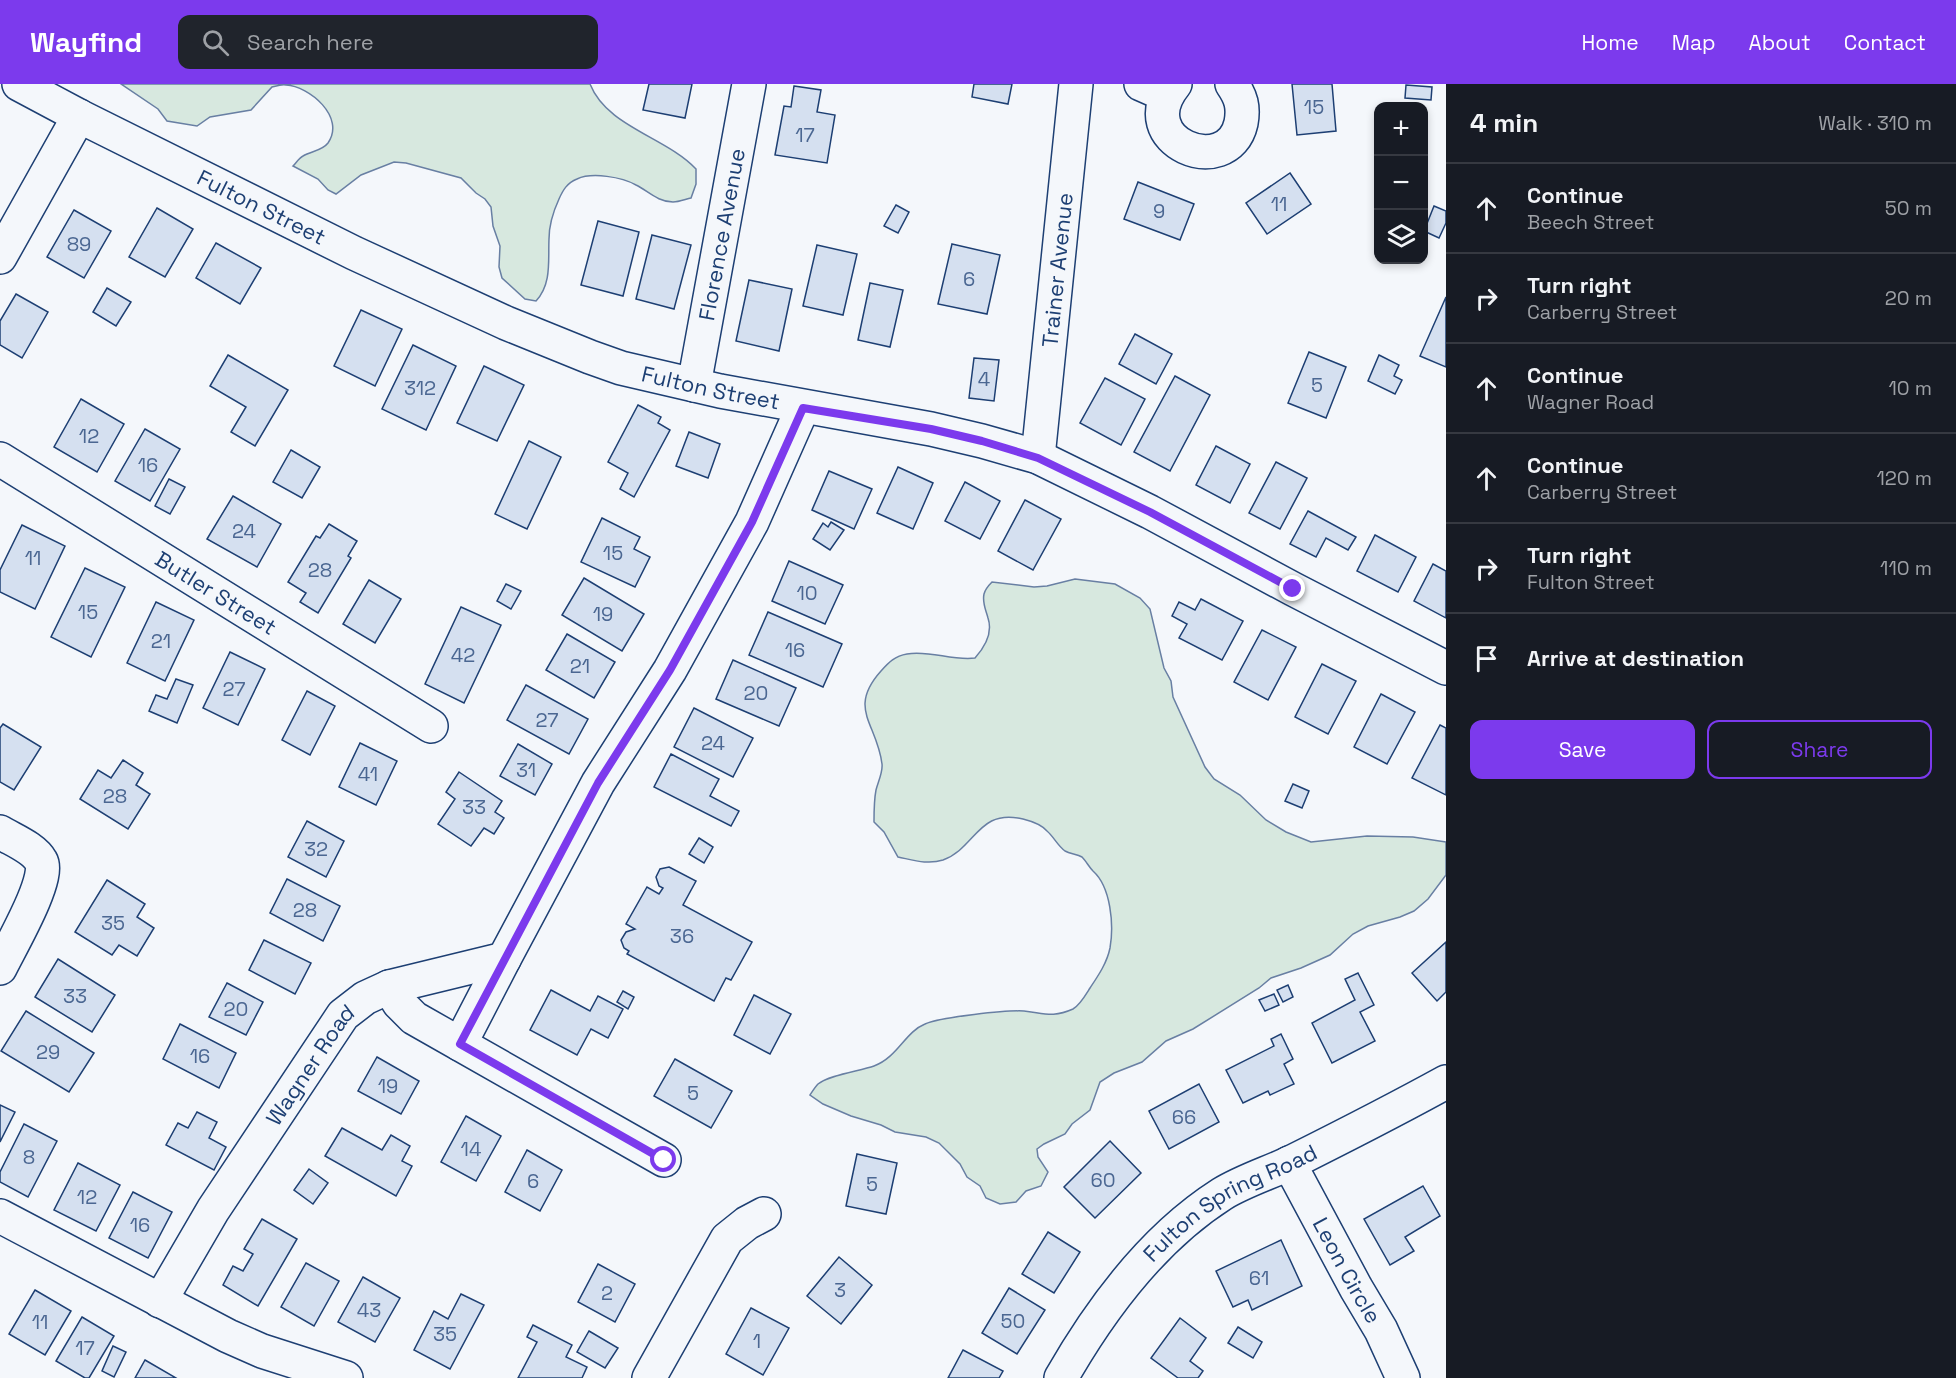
<!DOCTYPE html>
<meta charset="utf-8">
<style>
:root{--surface:#171b24;--page:#20242c;--text:#f1f3f6;--muted:#9ea1a6;--line:#363941;--accent:#7c3aed}
body{margin:0;font-family:"Space Grotesk",sans-serif;background:var(--page);color:var(--text)}
.controls{position:absolute;right:18px;top:18px;display:grid;overflow:hidden;border-radius:12px;box-shadow:0 3px 9px #0003}
.controls button{width:54px;height:54px;display:grid;place-items:center;padding:0;border:0;border-bottom:2px solid var(--line);background:var(--surface);color:var(--text);font:30px sans-serif}
.stop{position:absolute;width:18px;height:18px;margin:-14px;border:4px solid #7c3aed;border-radius:50%;background:#fff}
.stop.end{background:#7c3aed;border-color:#fff;box-shadow:0 2px 6px #0008}
.list{margin:0;padding:0;list-style:none}
h2{display:flex;justify-content:space-between;align-items:center;height:78px;margin:0;padding:0 24px;font-size:26px}
h2 small{font-size:20px;font-weight:400;color:var(--muted)}
.list li{display:grid;grid-template-columns:39px 1fr auto;gap:18px;align-items:center;box-sizing:border-box;height:90px;padding:0 24px;border-top:2px solid var(--line)}
.list b{display:block;font-size:22px;white-space:nowrap}
.list p{margin:0;font-size:20px;white-space:nowrap;color:var(--muted)}
.list em{font-size:20px;font-style:normal;color:var(--muted)}
.actions{display:flex;gap:12px;padding:18px 24px}
.actions a{flex:1;padding:14px 0;border:2px solid var(--accent);border-radius:12px;text-align:center;font-size:21px;color:var(--accent)}
.actions .main{background:var(--accent);color:#fff}
.icon{flex:none;width:33px;height:33px;fill:none;stroke:currentColor;stroke-width:2;stroke-linecap:round;stroke-linejoin:round}
.map{position:relative;flex:none;width:1446px;height:1294px;overflow:hidden}
header{display:flex;align-items:center;gap:36px;box-sizing:border-box;height:84px;padding:0 30px;background:var(--accent);color:#fff}
header strong{font-size:28px}
nav{display:flex;gap:33px;margin-inline-start:auto;font-size:21px}
.search{width:420px;height:54px;background:var(--page);display:flex;align-items:center;gap:15px;box-sizing:border-box;padding:0 21px;border-radius:12px;color:var(--muted);font-size:22px}
main{display:flex}
aside{flex:1;background:var(--surface)}
.map>svg:first-child{display:block}
.green{fill:#d7e8df;stroke:#687fa3;stroke-width:1.5}
.building{fill:#d5e0f0;stroke:#1d3f73;stroke-width:1.5}
.lines{fill:none;stroke-linecap:round;stroke-linejoin:round}
.minor-casing{stroke:#1d3f73;stroke-width:36}
.minor{stroke:#f4f7fb;stroke-width:33}
.route{stroke:#7c3aed;stroke-width:8}
.labels{text-anchor:middle;stroke-width:4.5;stroke-linejoin:round;paint-order:stroke}
.number-label{font-size:20px;fill:#4b6792}
.street-label{font-size:22px;fill:#1d3f73;stroke:#f4f7fb}
</style>
<header>
<strong>Wayfind</strong>
<div class="search"><svg class="icon" aria-label="search" viewBox="0 0 24 24"><circle cx="10" cy="10" r="6"/><path d="M15 15l6 6"/></svg>Search here</div>
<nav><a>Home</a><a>Map</a><a>About</a><a>Contact</a></nav>
</header>
<main>
<div class="map">
<svg width="1446" height="1294" viewBox="0 0 1446 1294">
<rect width="100%" height="100%" fill="#f4f7fb"/>
<g class="green">
<path d="M121,0H590C607,43 666,53 696,85V100L691,114C686,115 679,118 673,118C658,118 648,107 636,101C622,93 592,88 577,95C567,99 563,106 559,115C553,128 549,141 549,155C548,176 552,200 536,217L525,215L502,194L499,183L500,162L493,142L491,123L485,115L476,109L461,94L406,79L394,78L361,91L336,110L328,106L318,95L293,82C296,79 299,74 303,72C311,67 322,67 328,59C346,33 309,2 286,1C282,0 276,2 272,3L251,26L210,33L197,42L167,37L158,25Z"/>
<path d="M1075,495L1115,500L1140,514L1150,525L1164,584L1171,597L1173,613L1205,683L1214,695L1240,711L1266,736L1286,748L1311,758L1367,752L1413,753L1446,758V791L1428,815L1414,827L1400,833L1368,842L1353,850L1330,871L1301,884L1271,894L1259,904L1193,945L1166,957L1142,978L1114,989L1100,998L1090,1026L1072,1040L1065,1050L1044,1060L1037,1065L1038,1073L1048,1088L1041,1102L1026,1107L1016,1118L1000,1120L986,1114L980,1102L967,1093L960,1080L939,1059L926,1053L895,1048L881,1041L851,1032L823,1020L810,1011C812,1008 815,1003 818,1000C829,991 860,987 874,982C898,973 905,948 925,940C940,933 1008,926 1024,927C1044,929 1053,934 1073,925C1080,921 1085,912 1090,904C1098,892 1107,879 1110,864C1114,841 1111,803 1093,787C1089,783 1086,777 1082,773C1077,770 1070,770 1065,767C1057,761 1054,753 1047,747C1041,740 1031,737 1023,735C978,724 976,764 943,776C928,781 913,776 898,773L884,748L874,738C874,728 874,716 876,706C878,698 883,688 882,680C877,639 847,625 881,587C889,578 895,572 907,570C930,566 952,577 975,574C984,564 993,549 988,534C986,526 982,519 984,510C985,506 989,501 992,498L1034,503L1047,502Z"/>
</g>
<g class="building">
<path d="M649,0H692L685,34L643,26Z"/>
<path d="M974,0H1012L1008,20L972,13Z"/>
<path d="M1292,0H1332L1336,47L1297,51Z"/>
<path d="M1406,1L1432,3L1431,16L1405,14Z"/>
<path d="M794,2L821,6L817,28L835,31L827,79L775,71L784,22L791,23Z"/>
<path d="M1290,89L1311,120L1267,150L1246,119Z"/>
<path d="M1138,98L1194,120L1180,156L1124,135Z"/>
<path d="M896,121L909,128L898,149L884,142Z"/>
<path d="M1434,122L1446,127V139L1439,154L1424,147Z"/>
<path d="M157,124L193,145L165,193L129,173Z"/>
<path d="M74,126L111,147L84,194L47,173Z"/>
<path d="M598,137L639,148L623,212L581,201Z"/>
<path d="M652,151L691,161L674,225L636,215Z"/>
<path d="M216,159L261,184L240,220L196,194Z"/>
<path d="M952,160L1000,171L987,230L938,220Z"/>
<path d="M817,161L857,170L843,231L803,222Z"/>
<path d="M749,196L792,205L779,267L736,257Z"/>
<path d="M870,199L903,206L890,263L858,256Z"/>
<path d="M107,204L131,218L116,242L93,228Z"/>
<path d="M16,210L48,228L22,274L0,261V237Z"/>
<path d="M1446,213V283L1420,272Z"/>
<path d="M361,226L402,245L375,302L334,282Z"/>
<path d="M1135,250L1172,270L1156,300L1119,280Z"/>
<path d="M413,261L456,282L426,346L382,325Z"/>
<path d="M1309,268L1346,283L1326,334L1288,319Z"/>
<path d="M228,271L288,306L255,362L231,348L246,323L210,302Z"/>
<path d="M1379,271L1399,281L1394,292L1402,296L1395,310L1368,297Z"/>
<path d="M974,274L999,276L994,317L969,314Z"/>
<path d="M484,282L524,301L497,357L457,339Z"/>
<path d="M1175,292L1210,311L1170,387L1134,368Z"/>
<path d="M1105,294L1145,315L1121,361L1080,339Z"/>
<path d="M81,315L124,340L97,388L54,363Z"/>
<path d="M638,321L661,333L658,339L670,346L634,413L620,405L628,389L608,378Z"/>
<path d="M145,345L180,365L150,417L115,397Z"/>
<path d="M689,348L720,360L708,394L676,382Z"/>
<path d="M529,357L561,373L527,445L495,430Z"/>
<path d="M1216,362L1250,380L1230,419L1196,401Z"/>
<path d="M291,366L320,383L302,414L273,398Z"/>
<path d="M1276,378L1307,394L1280,445L1249,429Z"/>
<path d="M898,383L933,399L913,445L877,429Z"/>
<path d="M829,387L872,405L854,445L812,426Z"/>
<path d="M169,395L185,403L170,430L155,422Z"/>
<path d="M965,398L1000,417L980,455L945,437Z"/>
<path d="M233,412L281,440L257,483L207,455Z"/>
<path d="M1025,416L1061,435L1033,486L998,467Z"/>
<path d="M1308,427L1356,453L1348,466L1326,454L1316,473L1290,460Z"/>
<path d="M602,434L640,453L634,465L650,473L635,503L581,478Z"/>
<path d="M831,438L844,446L830,466L813,455L823,439L828,443Z"/>
<path d="M329,440L357,457L348,472L351,474L318,529L300,518L306,509L288,498L316,452L320,454Z"/>
<path d="M22,441L65,462L35,525L0,508V486Z"/>
<path d="M1375,451L1416,473L1398,508L1357,487Z"/>
<path d="M789,477L843,501L825,540L772,517Z"/>
<path d="M1433,480L1446,487V534L1414,517Z"/>
<path d="M85,484L125,503L91,573L51,553Z"/>
<path d="M584,494L644,530L622,567L562,531Z"/>
<path d="M369,496L401,515L375,559L343,540Z"/>
<path d="M506,500L521,507L511,525L497,517Z"/>
<path d="M1201,515L1243,537L1222,576L1179,554L1187,540L1172,532L1179,518L1195,526Z"/>
<path d="M156,518L194,536L165,597L127,579Z"/>
<path d="M461,523L501,541L464,619L425,600Z"/>
<path d="M768,528L842,560L823,603L749,571Z"/>
<path d="M1262,546L1296,563L1268,616L1234,598Z"/>
<path d="M567,550L615,578L594,614L546,586Z"/>
<path d="M230,568L265,585L238,641L203,624Z"/>
<path d="M733,576L796,604L779,642L716,615Z"/>
<path d="M1322,580L1356,597L1328,650L1295,633Z"/>
<path d="M176,595L193,601L177,639L149,627L156,611L167,615Z"/>
<path d="M526,601L588,635L569,670L507,636Z"/>
<path d="M307,607L335,622L310,671L282,656Z"/>
<path d="M1381,610L1415,628L1387,680L1354,663Z"/>
<path d="M694,624L753,654L733,693L674,663Z"/>
<path d="M3,640L41,663L14,706L0,698V644Z"/>
<path d="M1440,641L1446,644V711L1412,694Z"/>
<path d="M360,659L397,677L376,721L339,703Z"/>
<path d="M518,660L552,680L535,711L500,692Z"/>
<path d="M671,670L719,695L710,712L739,727L731,742L654,703Z"/>
<path d="M123,676L143,689L136,701L150,710L128,745L80,715L98,686L111,694Z"/>
<path d="M459,688L502,717L495,728L504,734L494,750L484,744L471,762L438,740L455,715L446,708Z"/>
<path d="M1293,700L1309,707L1302,724L1285,717Z"/>
<path d="M307,737L344,757L326,793L288,773Z"/>
<path d="M699,754L713,763L704,779L689,770Z"/>
<path d="M669,783L696,797L683,821L752,858L731,896L726,894L714,917L627,870L629,867L624,864L621,856L626,848L635,845L626,840L647,803L659,810L663,804L659,802L656,793L660,785Z"/>
<path d="M287,795L340,822L323,857L270,829Z"/>
<path d="M107,796L145,820L137,833L154,844L137,872L119,861L112,871L75,848Z"/>
<path d="M264,856L311,879L295,910L249,886Z"/>
<path d="M1446,858V908L1437,917L1412,889Z"/>
<path d="M58,875L115,911L92,948L35,913Z"/>
<path d="M1358,889L1374,921L1360,928L1375,957L1332,979L1312,939L1355,916L1345,895Z"/>
<path d="M227,899L263,918L246,951L209,933Z"/>
<path d="M1288,901L1293,913L1283,918L1277,906Z"/>
<path d="M551,906L590,927L598,912L623,925L608,954L591,945L577,971L530,946Z"/>
<path d="M623,907L634,913L628,925L617,918Z"/>
<path d="M1274,910L1279,921L1265,927L1259,916Z"/>
<path d="M754,911L791,930L770,970L734,951Z"/>
<path d="M26,927L94,969L69,1008L1,967Z"/>
<path d="M180,940L236,969L219,1004L163,975Z"/>
<path d="M1281,950L1293,975L1284,980L1294,1000L1270,1011L1268,1007L1243,1019L1226,986L1274,962L1271,955Z"/>
<path d="M377,973L419,997L401,1030L358,1007Z"/>
<path d="M675,975L732,1007L711,1044L654,1012Z"/>
<path d="M1199,1000L1219,1038L1169,1065L1149,1027Z"/>
<path d="M0,1021L15,1028L0,1058Z"/>
<path d="M197,1028L217,1038L209,1054L226,1063L214,1086L166,1061L178,1039L188,1044Z"/>
<path d="M466,1032L501,1052L476,1097L441,1078Z"/>
<path d="M24,1040L57,1057L28,1113L0,1098V1088Z"/>
<path d="M342,1044L382,1066L391,1051L410,1062L402,1077L412,1082L396,1112L325,1072Z"/>
<path d="M1110,1057L1141,1089L1095,1134L1064,1103Z"/>
<path d="M527,1066L562,1086L540,1127L505,1108Z"/>
<path d="M857,1070L897,1079L886,1130L846,1122Z"/>
<path d="M78,1079L120,1101L96,1147L54,1126Z"/>
<path d="M309,1085L328,1099L313,1120L294,1106Z"/>
<path d="M1423,1102L1440,1132L1405,1153L1414,1167L1390,1181L1364,1135Z"/>
<path d="M133,1108L172,1128L148,1174L109,1154Z"/>
<path d="M262,1135L297,1155L258,1222L223,1201L233,1182L243,1187L253,1170L244,1165Z"/>
<path d="M1048,1148L1080,1168L1054,1209L1022,1190Z"/>
<path d="M1281,1156L1302,1202L1252,1226L1248,1216L1233,1223L1216,1187Z"/>
<path d="M839,1173L872,1201L841,1240L807,1212Z"/>
<path d="M306,1179L339,1197L314,1242L281,1223Z"/>
<path d="M598,1180L635,1200L615,1238L578,1218Z"/>
<path d="M363,1193L400,1214L375,1258L338,1238Z"/>
<path d="M1009,1204L1045,1226L1017,1270L982,1249Z"/>
<path d="M35,1206L71,1227L45,1271L9,1250Z"/>
<path d="M461,1210L484,1221L450,1285L414,1266L434,1227L448,1235Z"/>
<path d="M751,1224L789,1244L763,1291L726,1270Z"/>
<path d="M82,1233L114,1252L89,1294H85L56,1277Z"/>
<path d="M1180,1234L1206,1254L1190,1277L1203,1287L1198,1294H1178L1151,1274Z"/>
<path d="M533,1241L572,1261L566,1273L587,1283L582,1294H518L537,1258L527,1253Z"/>
<path d="M1238,1243L1262,1258L1253,1274L1228,1259Z"/>
<path d="M589,1247L618,1264L605,1284L577,1268Z"/>
<path d="M113,1262L126,1268L114,1293L102,1287Z"/>
<path d="M963,1266L1003,1287L999,1294H948Z"/>
<path d="M145,1276L176,1294H135Z"/>
</g>
<g class="lines">
<defs>
<g id="minor">
<path id="s1" d="M19,0L79,32L354,169L506,239L590,273L621,284L720,307L931,345L982,357L1038,373L1150,428L1293,505L1446,584"/>
<path d="M1141,0L1166,11"/>
<path d="M1175,0C1128,58 1228,97 1241,39C1244,23 1241,13 1232,0"/>
<path d="M0,173L79,32"/>
<path id="s2" d="M694,301L749,0"/>
<path id="s3" d="M1038,373L1076,0"/>
<path id="s4" d="M0,375L431,642"/>
<path d="M0,748C13,756 34,764 41,777C51,794 9,865 0,884"/>
<path d="M389,903L399,919L414,934L664,1076"/>
<path d="M460,960L504,875"/>
<path id="s5" d="M1289,1079L1356,1204L1381,1246L1403,1294"/>
<path d="M0,1132L228,1252L262,1267L346,1294"/>
<path id="s6" d="M160,1217L213,1126L343,931L365,914L389,903L504,875L598,699L670,586L752,438L803,323"/>
<path d="M649,1294L727,1155L747,1139L764,1130"/>
<path id="s7" d="M1061,1294C1101,1224 1153,1154 1222,1110C1243,1097 1269,1089 1292,1078C1344,1052 1395,1026 1446,998"/>
</g>
</defs>
<use href="#minor" class="minor-casing"/>
<use href="#minor" class="minor"/>
</g>
<g class="lines">
<path class="route" d="M664,1076L460,960L598,699L670,586L752,438L803,324L931,345L982,357L1038,374L1150,428L1293,505"/>
</g>
<g class="labels">
<g class="number-label">
<text x="1314" y="30">15</text>
<text x="805" y="58">17</text>
<text x="1279" y="127">11</text>
<text x="1159" y="134">9</text>
<text x="79" y="167">89</text>
<text x="969" y="202">6</text>
<text x="984" y="302">4</text>
<text x="1317" y="308">5</text>
<text x="420" y="311">312</text>
<text x="89" y="359">12</text>
<text x="148" y="388">16</text>
<text x="244" y="454">24</text>
<text x="613" y="476">15</text>
<text x="33" y="481">11</text>
<text x="320" y="493">28</text>
<text x="807" y="516">10</text>
<text x="88" y="535">15</text>
<text x="603" y="537">19</text>
<text x="161" y="564">21</text>
<text x="795" y="573">16</text>
<text x="463" y="578">42</text>
<text x="580" y="589">21</text>
<text x="234" y="612">27</text>
<text x="756" y="616">20</text>
<text x="547" y="643">27</text>
<text x="713" y="666">24</text>
<text x="526" y="693">31</text>
<text x="368" y="697">41</text>
<text x="115" y="719">28</text>
<text x="474" y="730">33</text>
<text x="316" y="772">32</text>
<text x="305" y="833">28</text>
<text x="113" y="846">35</text>
<text x="682" y="859">36</text>
<text x="75" y="919">33</text>
<text x="236" y="932">20</text>
<text x="48" y="975">29</text>
<text x="200" y="979">16</text>
<text x="388" y="1009">19</text>
<text x="693" y="1016">5</text>
<text x="1184" y="1040">66</text>
<text x="471" y="1072">14</text>
<text x="29" y="1080">8</text>
<text x="1103" y="1103">60</text>
<text x="533" y="1104">6</text>
<text x="872" y="1107">5</text>
<text x="87" y="1120">12</text>
<text x="140" y="1148">16</text>
<text x="1259" y="1201">61</text>
<text x="840" y="1213">3</text>
<text x="607" y="1216">2</text>
<text x="369" y="1233">43</text>
<text x="1013" y="1244">50</text>
<text x="40" y="1245">11</text>
<text x="445" y="1257">35</text>
<text x="757" y="1264">1</text>
<text x="85" y="1271">17</text>
</g>
<g class="street-label">
<text dy="8" stroke="none"><textPath href="#s1" startOffset="272">Fulton Street</textPath></text>
<text dy="8" stroke="none"><textPath href="#s2" startOffset="153">Florence Avenue</textPath></text>
<text dy="8" stroke="none"><textPath href="#s3" startOffset="188">Trainer Avenue</textPath></text>
<text dy="8" stroke="none"><textPath href="#s1" startOffset="758">Fulton Street</textPath></text>
<text dy="8" stroke="none"><textPath href="#s4" startOffset="254">Butler Street</textPath></text>
<text dy="8" stroke="none"><textPath href="#s6" startOffset="280">Wagner Road</textPath></text>
<text dy="8" stroke="none"><textPath href="#s7" startOffset="249">Fulton Spring Road</textPath></text>
<text dy="8" stroke="none"><textPath href="#s5" startOffset="122">Leon Circle</textPath></text>
</g>
</g>
</svg>
<div class="controls">
<button>+</button>
<button>−</button>
<button><svg class="icon" aria-label="layers" viewBox="0 0 24 24"><path d="M12 4l9 5-9 5-9-5zM3 14l9 5 9-5"/></svg></button>
</div>
<div class="stop" style="left:664px;top:1076px"></div>
<div class="stop end" style="left:1293px;top:505px"></div>
</div>
<aside>
<h2>4 min<small>Walk · 310 m</small></h2>
<ul class="list">
<li><svg class="icon" aria-label="ahead" viewBox="0 0 24 24"><path d="M12 20V5M6 11l6-6 6 6"/></svg><div><b>Continue</b><p>Beech Street</p></div><em>50 m</em></li>
<li><svg class="icon" aria-label="right" viewBox="0 0 24 24"><path d="M7 20v-9h11M14 6l5 5-5 5"/></svg><div><b>Turn right</b><p>Carberry Street</p></div><em>20 m</em></li>
<li><svg class="icon" aria-label="ahead" viewBox="0 0 24 24"><path d="M12 20V5M6 11l6-6 6 6"/></svg><div><b>Continue</b><p>Wagner Road</p></div><em>10 m</em></li>
<li><svg class="icon" aria-label="ahead" viewBox="0 0 24 24"><path d="M12 20V5M6 11l6-6 6 6"/></svg><div><b>Continue</b><p>Carberry Street</p></div><em>120 m</em></li>
<li><svg class="icon" aria-label="right" viewBox="0 0 24 24"><path d="M7 20v-9h11M14 6l5 5-5 5"/></svg><div><b>Turn right</b><p>Fulton Street</p></div><em>110 m</em></li>
<li><svg class="icon" aria-label="arrive" viewBox="0 0 24 24"><path d="M6 21V4h12l-3 4 3 4H6"/></svg><div><b>Arrive at destination</b></div></li>
</ul>
<div class="actions"><a class="main">Save</a><a>Share</a></div>
</aside>
</main>
